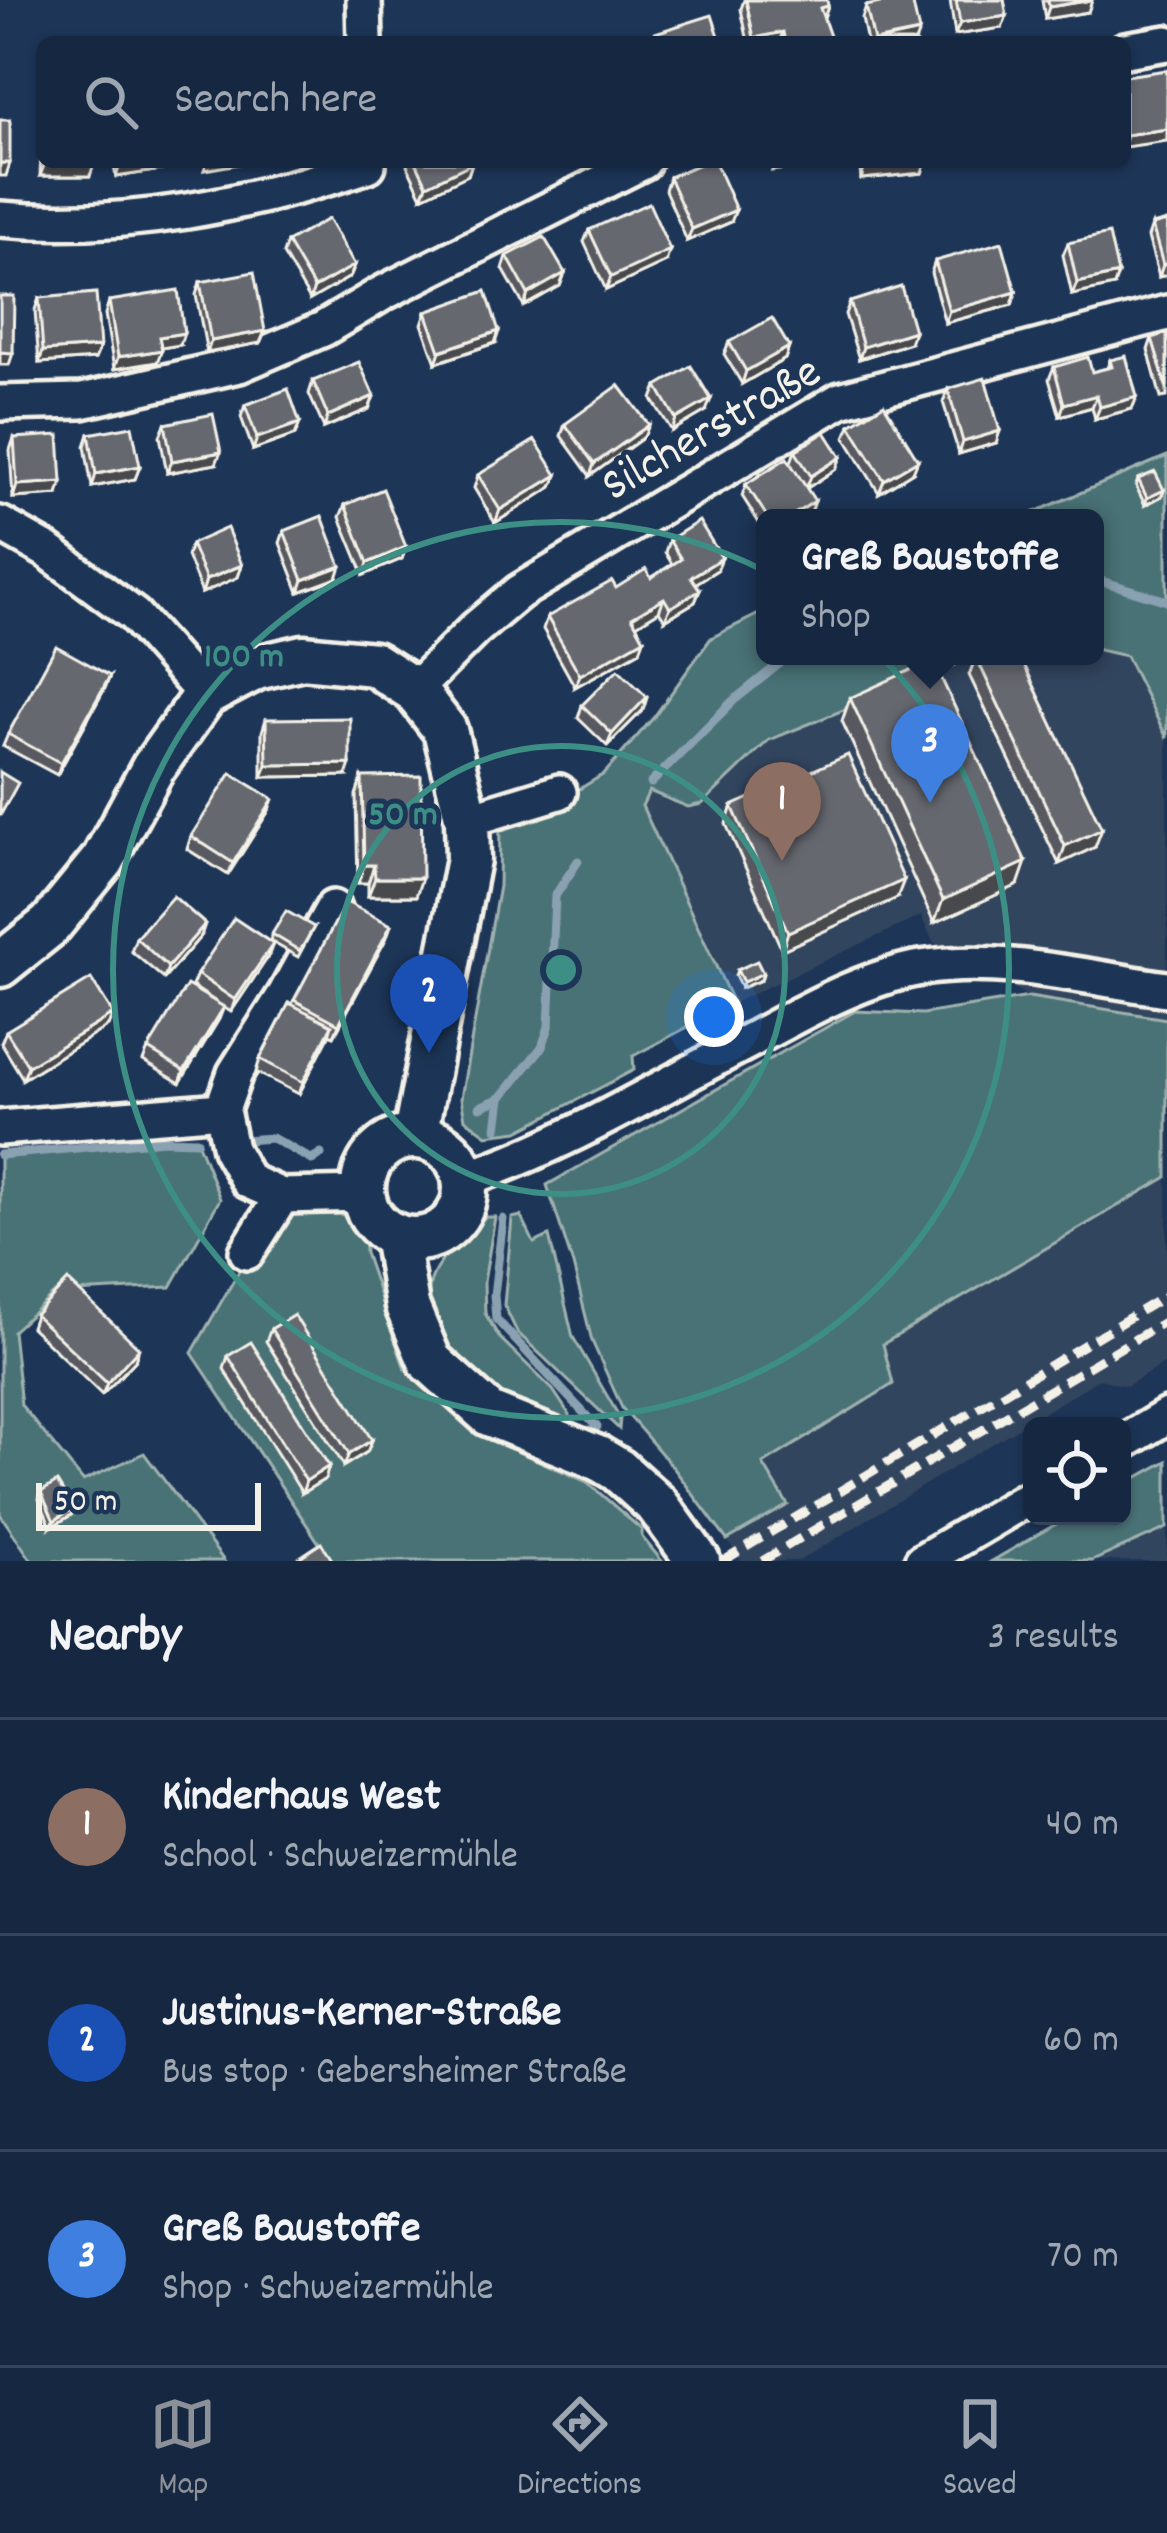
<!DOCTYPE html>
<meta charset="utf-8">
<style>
:root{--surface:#162841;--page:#1f3048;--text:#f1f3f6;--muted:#9ea6b1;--line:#35445a;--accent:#8c9099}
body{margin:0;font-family:Dekko,sans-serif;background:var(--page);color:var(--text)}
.controls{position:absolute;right:36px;bottom:36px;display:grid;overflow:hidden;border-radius:18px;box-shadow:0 3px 9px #0004}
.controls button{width:108px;height:108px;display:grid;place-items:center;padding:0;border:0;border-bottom:3px solid var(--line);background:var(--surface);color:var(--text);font:60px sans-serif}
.scale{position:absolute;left:36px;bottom:30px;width:225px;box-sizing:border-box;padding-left:12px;border:6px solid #f4f1e8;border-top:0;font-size:33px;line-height:42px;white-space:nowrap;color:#f4f1e8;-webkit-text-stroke:9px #1d3557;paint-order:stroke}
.you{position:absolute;left:714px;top:1017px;width:42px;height:42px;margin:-30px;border:9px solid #fff;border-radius:50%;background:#1a73e8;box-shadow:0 0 0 18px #1a73e833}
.badge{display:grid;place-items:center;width:78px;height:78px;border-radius:50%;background:var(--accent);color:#fff;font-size:39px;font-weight:700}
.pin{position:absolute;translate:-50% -99px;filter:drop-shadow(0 3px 6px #0008)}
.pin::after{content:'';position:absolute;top:63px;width:42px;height:36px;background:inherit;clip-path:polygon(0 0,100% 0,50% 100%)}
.popup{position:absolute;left:756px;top:509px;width:348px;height:156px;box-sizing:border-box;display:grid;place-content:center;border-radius:18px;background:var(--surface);filter:drop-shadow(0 3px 9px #0005);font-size:39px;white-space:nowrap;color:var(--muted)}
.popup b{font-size:45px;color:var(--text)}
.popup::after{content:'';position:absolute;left:50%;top:100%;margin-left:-24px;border:24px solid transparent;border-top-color:var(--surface)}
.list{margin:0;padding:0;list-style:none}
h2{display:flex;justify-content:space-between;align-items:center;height:156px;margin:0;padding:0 48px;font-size:51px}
h2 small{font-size:39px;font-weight:400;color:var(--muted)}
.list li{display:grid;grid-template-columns:78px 1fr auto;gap:36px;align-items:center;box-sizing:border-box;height:216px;padding:0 48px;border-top:3px solid var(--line)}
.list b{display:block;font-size:45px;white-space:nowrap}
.list p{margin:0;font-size:39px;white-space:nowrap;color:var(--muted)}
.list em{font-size:39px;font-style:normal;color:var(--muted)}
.icon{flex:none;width:66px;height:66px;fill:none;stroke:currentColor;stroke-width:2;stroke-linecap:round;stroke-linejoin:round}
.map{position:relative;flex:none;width:1167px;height:1561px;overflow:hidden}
.search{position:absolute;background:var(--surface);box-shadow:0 3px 9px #0004;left:36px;right:36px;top:36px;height:132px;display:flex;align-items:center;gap:30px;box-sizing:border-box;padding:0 42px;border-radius:18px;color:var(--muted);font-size:45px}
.sheet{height:804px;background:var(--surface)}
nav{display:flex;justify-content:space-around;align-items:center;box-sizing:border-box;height:168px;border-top:3px solid var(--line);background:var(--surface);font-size:33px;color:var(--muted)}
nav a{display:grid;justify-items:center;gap:6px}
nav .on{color:var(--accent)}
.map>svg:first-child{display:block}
.built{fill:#33445e}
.green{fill:#4a7276;stroke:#9fb2af;stroke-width:3}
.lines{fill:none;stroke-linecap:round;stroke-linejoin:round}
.stream{stroke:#8aa1b1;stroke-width:9}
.minor-casing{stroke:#f4f1e8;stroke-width:42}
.major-casing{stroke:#f4f1e8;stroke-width:51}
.minor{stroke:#1d3557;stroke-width:33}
.major{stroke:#1d3557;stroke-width:42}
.rail{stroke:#f4f1e8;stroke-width:9;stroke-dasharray:18 9;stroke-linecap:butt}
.wall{fill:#585960;stroke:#f4f1e8;stroke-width:3}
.shaded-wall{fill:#47494e;stroke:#f4f1e8;stroke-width:3}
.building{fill:#666870;stroke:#f4f1e8;stroke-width:3}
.ring{fill:none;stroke:#3d8f86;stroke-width:6}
.labels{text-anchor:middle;stroke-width:10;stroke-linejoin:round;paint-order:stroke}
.street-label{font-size:48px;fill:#f4f1e8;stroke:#1d3557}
.centre{fill:#3d8f86;stroke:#1d3557;stroke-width:6}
.ring-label{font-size:36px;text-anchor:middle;font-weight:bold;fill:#3d8f86;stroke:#1d3557;stroke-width:10;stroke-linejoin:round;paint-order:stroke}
</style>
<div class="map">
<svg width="1167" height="1561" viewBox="0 0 1167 1561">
<rect width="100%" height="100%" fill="#1d3557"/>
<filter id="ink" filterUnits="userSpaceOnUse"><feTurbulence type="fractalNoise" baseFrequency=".00833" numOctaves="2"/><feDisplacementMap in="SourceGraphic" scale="24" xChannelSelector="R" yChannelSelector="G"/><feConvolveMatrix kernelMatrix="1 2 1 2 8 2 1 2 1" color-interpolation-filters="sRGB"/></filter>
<g filter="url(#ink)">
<g class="built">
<path d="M1095,649L1126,656L1167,738V1019L1029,997L933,942L921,916L733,1003L642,805L649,791L687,807L702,804L769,740L977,656H1095Z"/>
<path d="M1167,1177V1362L1127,1386L1099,1379L799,1561H741L727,1540L788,1505L762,1464L883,1344Z"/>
<path d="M1167,1528V1561H1092Z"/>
</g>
<g class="green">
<path d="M1167,456V738L1126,656L1095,649V518H1021Z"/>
<path d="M765,611V656H977L769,740L702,804L688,807L649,791L642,806L733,1003L633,1056L634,1070L518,1131L487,1135L465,1119L461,1098L499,886L500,823L558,802L604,774L654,717L711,638Z"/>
<path d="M1029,997L1167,1019V1177L883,1344L893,1384L763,1464L788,1505L727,1540L673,1467L622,1408L592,1341L573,1265L547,1185L855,1011L923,1014Z"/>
<path d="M164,1140L197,1141L220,1199L171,1287L55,1293L13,1331L21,1405L83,1481L144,1453L224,1561H32L0,1514V1155Z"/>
<path d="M363,1194L365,1253L405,1369L482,1436L587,1482L642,1530V1537L662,1561H331L192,1353L282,1196Z"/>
<path d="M521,1216L534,1243L549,1236L573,1337L620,1418L619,1429L517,1332L504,1305L512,1218Z"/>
<path d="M485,1217H495L484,1282L485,1313L499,1337L553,1390L577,1426C547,1418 516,1410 488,1394C455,1375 414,1312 434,1273C444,1253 470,1233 485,1217Z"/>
<path d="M1167,1461V1528L1092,1561H992L1070,1516H1122V1486Z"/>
</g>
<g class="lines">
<g class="stream">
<path d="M1095,579L1167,601"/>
<path d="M651,783L733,701L789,656"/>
<path d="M480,1107L501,1098"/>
<path d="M497,1128L501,1098L542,1047L549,1027L555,896L578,861"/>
<path d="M244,1140L272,1138L312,1160L321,1154"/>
<path d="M0,1155L164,1140L197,1141"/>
<path d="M503,1219L494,1295L496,1319L597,1427"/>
</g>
<defs>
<g id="minor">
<path d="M364,0L365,42"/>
<path d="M1125,50L1167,43"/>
<path d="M0,219C126,230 249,205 368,165V162"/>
<path d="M0,403L82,401L239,365L323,329L383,293L643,162"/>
<path d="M0,524L48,551L134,615L205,695"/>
<path d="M414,690L475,629L519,592L840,400L1167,313"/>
<path d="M467,820L559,792"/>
<path d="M333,908L286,993L235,1073L222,1110L230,1149L248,1181L282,1196L363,1194"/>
<path d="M0,1128L222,1110"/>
<path d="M465,1179C566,1145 658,1088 753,1039C805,1011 862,978 921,968C1002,955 1087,978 1167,989"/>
<path d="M247,1252L282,1196"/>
<path d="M1122,1443L1167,1416"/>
<path d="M922,1561L1032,1496"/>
</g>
<g id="major">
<path d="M0,965L50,925L103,860L153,768L205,695L256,668L303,657L374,664L414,690L445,730L467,820L468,859L415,1136"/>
<circle cx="414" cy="1188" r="51"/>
<path d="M395,1235L407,1306L430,1361L489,1414L598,1458L618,1470L658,1506L698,1561"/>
</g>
</defs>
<use href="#minor" class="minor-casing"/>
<use href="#major" class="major-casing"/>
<use href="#minor" class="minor"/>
<use href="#major" class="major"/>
<g class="rail">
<path d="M723,1561L1167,1295"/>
<path d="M762,1561L1167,1320"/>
</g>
</g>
<g class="wall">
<path d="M744,0H776L828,6L824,18L830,42H748L741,9Z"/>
<path d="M950,0H1004L1007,16L1002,28L955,35Z"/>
<path d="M1042,0H1092L1088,12L1045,19Z"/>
<path d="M866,6L915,42H867L862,18Z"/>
<path d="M42,126V162H94L90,176H40Z"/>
<path d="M113,162H178L175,168L116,177Z"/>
<path d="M408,162H472V163L468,175L422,197L407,165Z"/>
<path d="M859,162H926L922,173L861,179Z"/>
<path d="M669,177L731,222L687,241L665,190Z"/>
<path d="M1152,225L1167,275L1159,277L1148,237Z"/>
<path d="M589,230L666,262L606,290L584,242Z"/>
<path d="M287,242L355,265L350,277L310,300L283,254Z"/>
<path d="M1068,243L1114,286L1072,295L1063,255Z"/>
<path d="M507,256L565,273L560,286L524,306L503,269Z"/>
<path d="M935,261L1016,292L1012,305L945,323L931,273Z"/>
<path d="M200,282L265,331L260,343L207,353L196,295Z"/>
<path d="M39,298L100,347L95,359L39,363L35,310Z"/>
<path d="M109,301L180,345L161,348L157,362L114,369L105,314Z"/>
<path d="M850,302L910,343L859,359L845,314Z"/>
<path d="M426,312L495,343L436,363L422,324Z"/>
<path d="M1167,333V397L1161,398L1148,350L1152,338Z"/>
<path d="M729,342L789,347L785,359L742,384L724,354Z"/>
<path d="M1110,360L1137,397L1132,409L1095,419L1092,407L1060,416L1049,379L1054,367L1092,372L1107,368Z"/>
<path d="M313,381L374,396L369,409L324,428L309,394Z"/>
<path d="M657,386L706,411L672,431L652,399Z"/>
<path d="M948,389L996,443L959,454L943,402Z"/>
<path d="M245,405L300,423L295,435L253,450L241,417Z"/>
<path d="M165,424L216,464L167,473L160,436Z"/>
<path d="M565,424L644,437L590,476L561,436Z"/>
<path d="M850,425L913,472L879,493L845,437Z"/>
<path d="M89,434L140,466L135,479L92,487L85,446Z"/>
<path d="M14,438L58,495L13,498L10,450Z"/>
<path d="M795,451L836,469L807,488L811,513L803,518H765V532L742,496L746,484L791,462Z"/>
<path d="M478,475H557L552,487L495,523L474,488Z"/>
<path d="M1138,479L1164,490L1162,496L1145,505L1136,486Z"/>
<path d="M345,505L406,547L402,559L364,575L340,517Z"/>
<path d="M284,531L337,578L299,592L280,543Z"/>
<path d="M669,540L717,570L696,583L700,590L695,602L665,620L659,611L636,625L640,651L575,687L543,629L547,617L616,588L651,578L672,564L665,552Z"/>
<path d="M191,544L242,565L238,577L202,593L187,556Z"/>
<path d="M976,657L1095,847L1059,864L969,675Z"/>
<path d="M110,676L105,688L57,775L3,746L8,734Z"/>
<path d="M647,697L643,710L607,746L578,718L582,705Z"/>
<path d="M850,698L1018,885L934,923L842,721Z"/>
<path d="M266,719L346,776L262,777V732Z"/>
<path d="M362,777L416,896H368V883H358L356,795Z"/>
<path d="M732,806L897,898L782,950L726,824Z"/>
<path d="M268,812L228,875L187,849L191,836Z"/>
<path d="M314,927L298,957L270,941L272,934Z"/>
<path d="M201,936L164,979L131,951L136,938Z"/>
<path d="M387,937L334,1036L329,1034L299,1094L256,1072L260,1059L294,1000Z"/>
<path d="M268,957L231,1012L223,1007L219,1019L180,1083L143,1061L148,1049L216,1002L192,986L197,974Z"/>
<path d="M737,970L763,973L761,980L741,988L735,976Z"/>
<path d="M113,1014L108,1026L23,1079L1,1043L6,1031Z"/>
<path d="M35,1315L135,1361L102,1395L31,1327Z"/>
<path d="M271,1329L372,1440L367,1452L344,1466L266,1341Z"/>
<path d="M228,1356L329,1466L325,1479L302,1493L224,1369Z"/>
<path d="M41,1492L71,1515L51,1527L39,1499Z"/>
</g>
<g class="shaded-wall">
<path d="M1092,0L1088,12L1045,19L1049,7Z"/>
<path d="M1007,16L1002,28L955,35L960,23Z"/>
<path d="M783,32L779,42H753L754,38Z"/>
<path d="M919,32L915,42H874Z"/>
<path d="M1167,129V141L1125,147V135Z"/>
<path d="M137,162H178L175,168L116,177L120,164Z"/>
<path d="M207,162H250L204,170Z"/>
<path d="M776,162H815L814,165L772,171Z"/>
<path d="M911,162H926L922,173L861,179L865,166Z"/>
<path d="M0,163H10L6,176H0Z"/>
<path d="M45,163L94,164L90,176H40Z"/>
<path d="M472,163L468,175L422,197L427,185Z"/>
<path d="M736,210L731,222L687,241L692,229Z"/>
<path d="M670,250L666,262L606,290L611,277Z"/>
<path d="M1167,264V275L1159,277L1163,265Z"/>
<path d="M355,265L350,277L310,300L314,288Z"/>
<path d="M565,273L560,286L524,306L528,294Z"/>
<path d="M1118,274L1114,286L1072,295L1077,283Z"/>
<path d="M1016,292L1012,305L945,323L949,311Z"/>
<path d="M265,331L260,343L207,353L211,341Z"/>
<path d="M499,331L495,343L436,363L440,351Z"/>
<path d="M914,331L910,343L859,359L863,347Z"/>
<path d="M184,333L180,345L155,349L159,337Z"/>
<path d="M100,347L95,359L39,363L43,351Z"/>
<path d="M789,347L785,359L742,384L746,371Z"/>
<path d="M162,350L157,362L114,369L118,357Z"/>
<path d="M0,352L13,353L9,365H0Z"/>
<path d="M1097,395L1092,407L1060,416L1064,404Z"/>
<path d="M374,396L369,409L324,428L328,416Z"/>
<path d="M1137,397L1132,409L1095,419L1100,407Z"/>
<path d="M711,399L706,411L672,431L676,419Z"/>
<path d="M300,423L295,435L253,450L257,438Z"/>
<path d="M649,425L644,437L590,476L594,464Z"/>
<path d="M1000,431L996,443L959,454L963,442Z"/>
<path d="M221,452L216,464L167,473L172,461Z"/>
<path d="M841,457L836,469L806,489L811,476Z"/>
<path d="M918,460L913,472L879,493L884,480Z"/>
<path d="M140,466L135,479L92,487L96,474Z"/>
<path d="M557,475L552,487L495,523L500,510Z"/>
<path d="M62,482L58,495L13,498L17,485Z"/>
<path d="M1164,490L1162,496L1145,505L1147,498Z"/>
<path d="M815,501L811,513L803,518H788Z"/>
<path d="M406,547L402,559L364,575L368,563Z"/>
<path d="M722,558L717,570L687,589L691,577Z"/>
<path d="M242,565L238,577L202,593L206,580Z"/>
<path d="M341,566L337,578L299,592L303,580Z"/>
<path d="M700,590L695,602L665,620L670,608Z"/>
<path d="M664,598L659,611L628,630L632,617Z"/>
<path d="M644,639L640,651L575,687L580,675Z"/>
<path d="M110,676L105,688L57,775L61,763Z"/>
<path d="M647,697L643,710L607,746L612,734Z"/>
<path d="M350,764L346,776L262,777L267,765Z"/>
<path d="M273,799L268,812L228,875L233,863Z"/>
<path d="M1102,829L1095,847L1059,864L1065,846Z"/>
<path d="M1026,862L1018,885L934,923L943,900Z"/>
<path d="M364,865H374L368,883H358Z"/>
<path d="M375,878H422L416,896H368Z"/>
<path d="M904,880L897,898L782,950L788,932Z"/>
<path d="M205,924L201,936L164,979L168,967Z"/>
<path d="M391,925L387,937L334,1036L339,1024Z"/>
<path d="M273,944L268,957L231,1012L235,1000Z"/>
<path d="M763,973L761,980L741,988L743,982Z"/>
<path d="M224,1007L219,1019L180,1083L184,1071Z"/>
<path d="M113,1014L108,1026L23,1079L28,1066Z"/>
<path d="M332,1025L328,1038L299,1094L303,1082Z"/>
<path d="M139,1348L135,1361L102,1395L107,1383Z"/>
<path d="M372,1440L367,1452L344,1466L349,1454Z"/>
<path d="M329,1466L325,1479L302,1493L306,1481Z"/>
<path d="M73,1508L71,1515L51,1527L54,1521Z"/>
</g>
<g class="building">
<path d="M746,0H827L828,6L820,8L831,39L819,42H785L783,32L754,38Z"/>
<path d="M894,0H912L919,32L874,41L866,6Z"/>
<path d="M956,0H1004L1007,16L960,23Z"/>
<path d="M1048,0H1092L1049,7Z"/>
<path d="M712,15L721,42H658L655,33Z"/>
<path d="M1167,70V129L1125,135V76Z"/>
<rect x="0" y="120" width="10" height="43"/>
<path d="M45,162H94V164L45,163Z"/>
<path d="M416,162H472V163L427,185Z"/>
<path d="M704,162H715L736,210L692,229L669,177Z"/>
<path d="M865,162H911L865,166Z"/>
<path d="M649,203L670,250L611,277L589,230Z"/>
<path d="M328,219L355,265L314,288L287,242Z"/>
<path d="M1167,221V264L1163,265L1152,225Z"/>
<path d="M1109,234L1118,274L1077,283L1068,243Z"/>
<path d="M544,237L565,273L528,294L507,256Z"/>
<path d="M1002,242L1016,292L949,311L935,261Z"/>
<path d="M254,272L265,331L211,341L200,282Z"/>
<path d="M901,286L914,331L863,347L850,302Z"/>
<path d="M178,290L184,333L159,337L162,350L118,357L109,301Z"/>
<path d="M486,291L499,331L440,351L426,312Z"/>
<path d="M96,293L100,347L43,351L39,298Z"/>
<path d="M0,296H14L13,353L0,352Z"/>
<path d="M772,318L789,347L746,371L729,342Z"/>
<path d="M1167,333V386H1166L1152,338Z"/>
<path d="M1126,356L1137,397L1100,407L1097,395L1064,404L1054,367L1088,357L1092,372L1112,367L1110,360Z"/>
<path d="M359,362L374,396L328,416L313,381Z"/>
<path d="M691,366L711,399L676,419L657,386Z"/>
<path d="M985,378L1000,431L963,442L948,389Z"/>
<path d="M619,385L649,425L594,464L565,424Z"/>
<path d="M288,389L300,423L257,438L245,405Z"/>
<path d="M884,404L918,460L884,480L850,425Z"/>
<path d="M213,414L221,452L172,461L165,424Z"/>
<path d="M132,426L140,466L96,474L89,434Z"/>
<path d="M825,432L841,457L811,476L795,451Z"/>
<path d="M59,435L62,482L17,485L14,438Z"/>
<path d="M535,440L557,475L500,510L478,475Z"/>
<path d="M787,458L815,501L788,518H768L746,484Z"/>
<path d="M1155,472L1164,490L1147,498L1138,479Z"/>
<path d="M383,489L406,547L368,563L345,505Z"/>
<path d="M322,516L341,566L303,580L284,531Z"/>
<path d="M699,521L722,558L691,577L700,590L670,608L664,598L632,617L644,639L580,675L547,617L612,581L616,588L646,569L651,578L681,559L669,540Z"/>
<path d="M227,528L242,565L206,580L191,544Z"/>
<path d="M56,646L110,676L61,763L8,734Z"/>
<path d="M979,656H1020L1102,829L1065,846L976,657Z"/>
<path d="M933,660L1026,862L943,900L850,698Z"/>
<path d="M618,669L647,697L612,734L582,705Z"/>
<path d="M350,718V764L267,765L266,719Z"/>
<path d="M848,755L904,880L788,932L732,806Z"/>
<path d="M0,772L18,783L0,816Z"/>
<path d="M231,773L273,799L233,863L191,836Z"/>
<path d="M421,776L422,878H375L374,865H364L362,777Z"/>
<path d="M173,896L205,924L168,967L136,938Z"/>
<path d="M346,902L391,925L339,1024L294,1000Z"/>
<path d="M286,911L314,927L300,951L272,934Z"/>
<path d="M234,918L273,944L235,1000L197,974Z"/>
<path d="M757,961L763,973L743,982L737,970Z"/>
<path d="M91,979L113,1014L28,1066L6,1031Z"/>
<path d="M187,985L224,1007L184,1071L148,1049Z"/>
<path d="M289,1003L332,1025L303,1082L260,1059Z"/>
<path d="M68,1281L139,1348L107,1383L35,1315Z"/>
<path d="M294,1315L372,1440L349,1454L271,1329Z"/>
<path d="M251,1342L329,1466L306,1481L228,1356Z"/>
<path d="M57,1482L73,1508L54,1521L41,1492Z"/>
<path d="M321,1543L333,1561H294Z"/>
</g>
</g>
<g class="ring">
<circle cx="561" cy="970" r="224"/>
<circle cx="561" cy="970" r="448"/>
</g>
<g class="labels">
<g class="street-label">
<text transform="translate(709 425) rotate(-30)" y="17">Silcherstraße</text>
</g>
</g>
<circle cx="561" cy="970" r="18" class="centre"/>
<g class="ring-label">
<text x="244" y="666">100 m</text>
<text x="403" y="824">50 m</text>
</g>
</svg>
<div class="controls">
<button><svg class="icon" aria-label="locate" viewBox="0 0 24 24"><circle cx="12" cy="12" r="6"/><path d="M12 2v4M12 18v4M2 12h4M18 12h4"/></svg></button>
</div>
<div class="scale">50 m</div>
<div class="you"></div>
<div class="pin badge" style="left:782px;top:861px;background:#8d6e63">1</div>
<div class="pin badge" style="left:429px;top:1053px;background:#1a4fb4">2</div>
<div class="pin badge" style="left:930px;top:803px;background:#3f7fe0">3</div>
<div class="popup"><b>Greß Baustoffe</b>Shop</div>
<div class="search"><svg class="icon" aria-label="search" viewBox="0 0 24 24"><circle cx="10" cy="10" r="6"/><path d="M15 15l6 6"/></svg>Search here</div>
</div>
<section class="sheet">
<h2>Nearby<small>3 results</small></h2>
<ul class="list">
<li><span class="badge" style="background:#8d6e63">1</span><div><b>Kinderhaus West</b><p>School · Schweizermühle</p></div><em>40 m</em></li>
<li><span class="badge" style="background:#1a4fb4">2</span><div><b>Justinus-Kerner-Straße</b><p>Bus stop · Gebersheimer Straße</p></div><em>60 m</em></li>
<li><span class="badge" style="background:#3f7fe0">3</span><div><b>Greß Baustoffe</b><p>Shop · Schweizermühle</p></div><em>70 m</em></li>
</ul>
</section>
<nav>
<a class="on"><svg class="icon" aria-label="map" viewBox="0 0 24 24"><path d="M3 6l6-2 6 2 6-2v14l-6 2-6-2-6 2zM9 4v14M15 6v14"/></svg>Map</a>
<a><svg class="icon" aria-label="directions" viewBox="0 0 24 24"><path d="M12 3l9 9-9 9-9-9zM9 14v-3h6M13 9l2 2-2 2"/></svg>Directions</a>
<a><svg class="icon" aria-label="saved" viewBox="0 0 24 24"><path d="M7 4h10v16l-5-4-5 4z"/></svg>Saved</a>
</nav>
